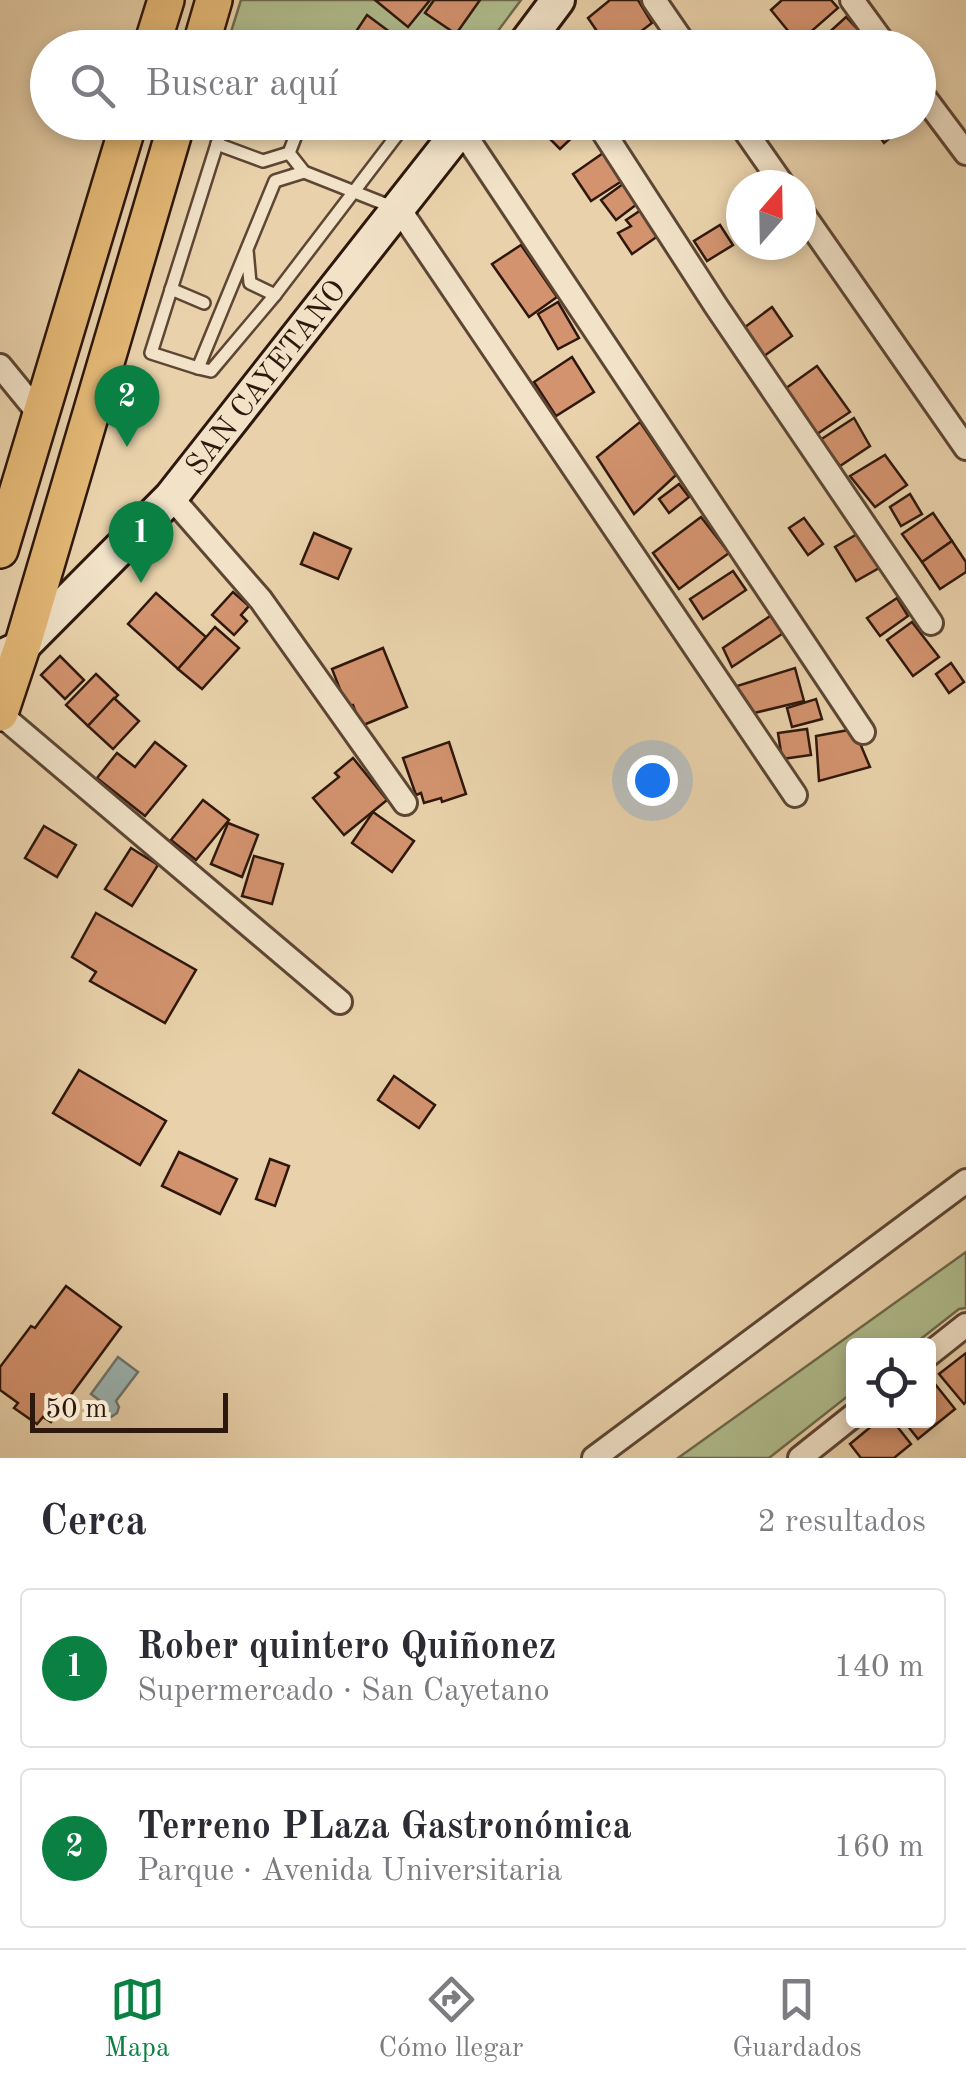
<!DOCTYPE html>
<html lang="es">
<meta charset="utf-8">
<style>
:root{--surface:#fff;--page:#f7f7f7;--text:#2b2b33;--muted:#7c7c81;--line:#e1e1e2;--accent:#0b8043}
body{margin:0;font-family:"Old Standard TT",serif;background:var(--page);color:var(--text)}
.controls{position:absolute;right:30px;bottom:30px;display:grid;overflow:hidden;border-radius:10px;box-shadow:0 5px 15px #0003}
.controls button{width:90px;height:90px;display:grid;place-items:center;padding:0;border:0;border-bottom:2px solid var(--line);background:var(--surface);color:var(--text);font:50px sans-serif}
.compass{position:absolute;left:726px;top:170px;width:90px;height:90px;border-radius:50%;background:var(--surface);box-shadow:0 5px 15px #0003;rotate:20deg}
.scale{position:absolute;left:30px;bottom:25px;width:198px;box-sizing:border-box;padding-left:10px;border:5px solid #2e170c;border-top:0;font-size:28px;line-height:35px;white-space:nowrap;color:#2e170c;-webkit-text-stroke:8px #f1e2c8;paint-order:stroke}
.you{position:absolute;left:652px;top:780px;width:35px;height:35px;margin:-25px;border:8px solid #fff;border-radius:50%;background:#1a73e8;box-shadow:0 0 0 15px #1a73e833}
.badge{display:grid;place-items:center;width:65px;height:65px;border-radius:50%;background:var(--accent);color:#fff;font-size:32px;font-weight:700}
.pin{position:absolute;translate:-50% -82px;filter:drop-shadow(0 2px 5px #0008)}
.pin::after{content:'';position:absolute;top:52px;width:35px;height:30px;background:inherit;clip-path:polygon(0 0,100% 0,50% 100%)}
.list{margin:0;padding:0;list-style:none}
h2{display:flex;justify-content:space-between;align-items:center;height:130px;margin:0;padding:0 40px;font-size:42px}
h2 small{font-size:32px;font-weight:400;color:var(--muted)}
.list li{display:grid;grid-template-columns:65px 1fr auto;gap:30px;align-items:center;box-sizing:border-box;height:160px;margin:0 20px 20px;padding:0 20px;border:2px solid var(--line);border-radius:10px}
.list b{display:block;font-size:38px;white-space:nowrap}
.list p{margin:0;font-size:32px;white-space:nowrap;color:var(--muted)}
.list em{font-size:32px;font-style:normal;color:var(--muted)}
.icon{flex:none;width:55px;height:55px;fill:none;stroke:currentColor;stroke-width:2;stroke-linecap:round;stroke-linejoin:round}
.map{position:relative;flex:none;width:966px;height:1458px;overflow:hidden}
.search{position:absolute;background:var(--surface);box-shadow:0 5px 15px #0003;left:30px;right:30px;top:30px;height:110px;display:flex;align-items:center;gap:25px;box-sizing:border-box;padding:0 35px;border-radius:55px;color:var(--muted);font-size:38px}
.sheet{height:490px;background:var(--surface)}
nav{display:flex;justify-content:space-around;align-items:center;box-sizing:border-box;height:140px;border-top:2px solid var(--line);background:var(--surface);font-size:28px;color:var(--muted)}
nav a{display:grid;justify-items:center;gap:5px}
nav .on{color:var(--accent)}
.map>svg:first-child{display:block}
.green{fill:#b0bd8e;stroke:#6f6a4d;stroke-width:2.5}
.water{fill:#9bb5b3;stroke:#6f7670;stroke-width:2.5}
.building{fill:#d3936f;stroke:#2e170c;stroke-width:2.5}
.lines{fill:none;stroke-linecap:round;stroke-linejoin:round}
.lane-casing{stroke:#5d4634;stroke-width:16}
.street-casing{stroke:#5d4634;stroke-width:28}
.secondary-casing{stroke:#2e170c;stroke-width:38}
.primary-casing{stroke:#2e170c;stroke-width:40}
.lane{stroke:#f1e2c8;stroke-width:11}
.street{stroke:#f1e2c8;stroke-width:22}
.secondary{stroke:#f1e2c8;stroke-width:32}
.primary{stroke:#e4b976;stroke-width:35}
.labels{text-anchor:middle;stroke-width:8;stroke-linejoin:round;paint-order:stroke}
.street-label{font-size:30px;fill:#2e170c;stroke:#f1e2c8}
</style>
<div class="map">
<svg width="966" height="1458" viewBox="0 0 966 1458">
<rect width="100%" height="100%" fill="#e9d2ab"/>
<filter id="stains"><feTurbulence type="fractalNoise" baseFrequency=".002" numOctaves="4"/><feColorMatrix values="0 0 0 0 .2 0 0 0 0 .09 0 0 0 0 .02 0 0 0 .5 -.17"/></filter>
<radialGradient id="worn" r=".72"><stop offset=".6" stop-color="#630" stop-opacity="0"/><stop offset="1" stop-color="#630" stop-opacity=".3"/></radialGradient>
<g class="green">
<path d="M241,0H521L486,47H272L231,32Z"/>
<path d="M966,1252V1308L959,1309L913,1345L854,1346L853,1392L769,1458H678Z"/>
</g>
<path class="water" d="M118,1357L138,1372L116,1401L119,1407L117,1413L111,1417L105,1415L102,1409L103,1403L91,1394Z"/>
<g class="building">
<path d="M375,0H430L408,27Z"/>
<path d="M434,0H480L456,34L425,13Z"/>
<path d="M610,0H638L652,23L619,48L612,36L605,43L588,18Z"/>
<path d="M782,0H831L838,8L798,43L771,10Z"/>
<path d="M367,15L398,38L392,48H366L351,39Z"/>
<path d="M846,17L867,39L860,48H812Z"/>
<path d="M545,122H580L579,124L582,128L560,149L541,130L547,125Z"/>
<path d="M870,122H909L884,143Z"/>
<path d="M606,151L625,179L591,201L573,174Z"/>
<path d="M627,181L641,201L616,220L601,200Z"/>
<path d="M641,210L658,236L632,254L618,233L631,226L626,220Z"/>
<path d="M720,225L733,245L707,261L694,241Z"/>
<path d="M521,245L557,297L529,317L492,264Z"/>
<path d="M558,302L579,338L558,349L538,314Z"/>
<path d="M772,307L792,336L760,359L741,330Z"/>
<path d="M572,357L594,392L556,416L534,382Z"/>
<path d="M817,366L850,412L814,436L782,391Z"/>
<path d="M854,418L870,446L840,466L820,440Z"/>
<path d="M640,422L676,475L634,514L597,457Z"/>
<path d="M885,455L907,485L875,507L850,476Z"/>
<path d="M679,484L689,497L669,513L659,499Z"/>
<path d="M910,494L922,514L901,526L890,507Z"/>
<path d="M933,513L952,541L922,562L902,534Z"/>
<path d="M701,517L729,553L679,589L653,553Z"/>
<path d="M804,518L823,544L808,555L789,528Z"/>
<path d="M314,533L351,549L338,579L301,564Z"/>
<path d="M859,533L879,568L856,581L835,547Z"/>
<path d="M952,541L966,562V572L940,589L922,562Z"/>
<path d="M733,571L746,590L703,619L690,599Z"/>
<path d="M233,592L249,606L241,615L247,621L234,635L212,615Z"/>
<path d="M156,593L206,637L178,669L128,624Z"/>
<path d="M897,598L908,616L880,636L867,618Z"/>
<path d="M773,614L785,632L732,667L723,648Z"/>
<path d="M912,622L939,657L913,676L887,640Z"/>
<path d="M215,627L239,648L202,689L178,669Z"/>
<path d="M383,648L407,707L361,726L353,705L347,707L332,669Z"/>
<path d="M60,656L84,680L65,699L41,675Z"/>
<path d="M951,663L964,682L949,693L936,674Z"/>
<path d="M795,668L804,701L746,715L737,686Z"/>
<path d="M96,674L118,695L88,726L66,705Z"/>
<path d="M114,698L139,721L113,749L88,726Z"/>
<path d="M816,699L822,719L792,727L787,708Z"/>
<path d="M807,729L811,755L782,759L778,733Z"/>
<path d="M854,729L870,767L819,781L816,736Z"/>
<path d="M155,742L186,766L145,816L97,778L117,753L135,767Z"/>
<path d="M449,742L466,794L442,802L441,798L424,803L421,793L416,795L403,758Z"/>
<path d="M353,758L387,800L344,835L313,798L339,777L335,773Z"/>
<path d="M203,800L229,820L196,860L171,840Z"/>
<path d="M373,812L414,841L392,872L352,843Z"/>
<path d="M228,823L258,835L242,877L211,864Z"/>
<path d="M44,826L76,845L57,877L25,858Z"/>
<path d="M131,848L158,865L132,906L105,889Z"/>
<path d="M254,856L283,864L272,904L242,896Z"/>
<path d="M96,913L196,970L165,1023L90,981L96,972L72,957Z"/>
<path d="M79,1070L166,1121L140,1165L53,1113Z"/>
<path d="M394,1076L435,1105L419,1128L378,1100Z"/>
<path d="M179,1152L237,1179L220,1214L162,1186Z"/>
<path d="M270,1159L289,1166L275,1206L256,1199Z"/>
<path d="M66,1286L121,1327L51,1422L43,1417L37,1424L14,1408L18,1403L0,1390V1367L31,1326L35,1328Z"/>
<path d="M966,1353V1402L964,1404L939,1374Z"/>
<path d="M931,1379L955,1409L918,1439L903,1420H928V1381Z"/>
<path d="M879,1420H892L911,1444L894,1458H861L850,1444Z"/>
</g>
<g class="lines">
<defs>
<g id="lane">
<path d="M301,122L289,153L304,172L395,208"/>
<path d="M217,144L263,161L289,153"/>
<path d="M247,250L250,283L275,295L211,371L198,368L275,181L304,172"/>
<path d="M171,289L204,303"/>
<path d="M275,295L407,122"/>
<path d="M198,368L151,353L224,122"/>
</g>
<g id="street">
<path d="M654,0L687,48"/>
<path d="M852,0L887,48"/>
<path d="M918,89L966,153"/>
<path d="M597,122L716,306L931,623"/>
<path d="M739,122L783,185"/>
<path d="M461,129L863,732"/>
<path d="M399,209L795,795"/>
<path d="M801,211L966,448"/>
<path d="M0,366L41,416"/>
<path d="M171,497L261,600L405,803"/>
<path d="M0,714L340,1002"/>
<path d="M928,1355L966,1325"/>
<path d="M594,1458L966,1181"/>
<path d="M800,1458L854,1415"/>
</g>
<g id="secondary">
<path d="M522,48L558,0"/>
<path id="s1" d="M0,657L22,647L171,497L466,122"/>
</g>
<g id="primary">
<path d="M151,48L166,0"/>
<path d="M200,48L214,0"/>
<path d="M0,550L129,122"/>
<path d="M0,713L22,647L177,122"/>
</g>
</defs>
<use href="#lane" class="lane-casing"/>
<use href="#street" class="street-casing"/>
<use href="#secondary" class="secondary-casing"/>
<use href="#primary" class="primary-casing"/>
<use href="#lane" class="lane"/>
<use href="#street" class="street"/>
<use href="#secondary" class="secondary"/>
<use href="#primary" class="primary"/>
</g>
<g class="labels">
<g class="street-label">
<text dy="10" stroke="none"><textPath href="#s1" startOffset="388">SAN CAYETANO</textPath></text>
</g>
</g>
<rect width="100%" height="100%" filter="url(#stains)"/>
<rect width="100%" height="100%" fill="url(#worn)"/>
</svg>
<div class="controls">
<button><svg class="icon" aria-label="locate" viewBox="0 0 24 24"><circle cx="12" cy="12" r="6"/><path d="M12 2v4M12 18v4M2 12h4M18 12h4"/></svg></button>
</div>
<svg class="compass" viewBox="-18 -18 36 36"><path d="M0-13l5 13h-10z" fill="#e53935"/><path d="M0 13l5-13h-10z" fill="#7c7c81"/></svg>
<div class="scale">50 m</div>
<div class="you"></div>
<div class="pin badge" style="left:141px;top:583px">1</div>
<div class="pin badge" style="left:127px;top:447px">2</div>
<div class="search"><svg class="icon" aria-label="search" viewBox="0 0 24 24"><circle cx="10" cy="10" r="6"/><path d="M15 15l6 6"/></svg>Buscar aquí</div>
</div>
<section class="sheet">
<h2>Cerca<small>2 resultados</small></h2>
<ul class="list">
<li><span class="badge">1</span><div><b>Rober quintero Quiñonez</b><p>Supermercado · San Cayetano</p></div><em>140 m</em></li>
<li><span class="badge">2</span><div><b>Terreno PLaza Gastronómica</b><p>Parque · Avenida Universitaria</p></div><em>160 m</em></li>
</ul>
</section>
<nav>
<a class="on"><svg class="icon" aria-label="map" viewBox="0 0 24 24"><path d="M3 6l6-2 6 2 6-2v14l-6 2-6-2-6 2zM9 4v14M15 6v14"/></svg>Mapa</a>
<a><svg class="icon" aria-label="directions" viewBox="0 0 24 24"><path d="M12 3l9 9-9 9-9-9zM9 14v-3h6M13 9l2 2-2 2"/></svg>Cómo llegar</a>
<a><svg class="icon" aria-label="saved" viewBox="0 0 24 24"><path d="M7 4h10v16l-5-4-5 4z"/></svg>Guardados</a>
</nav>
